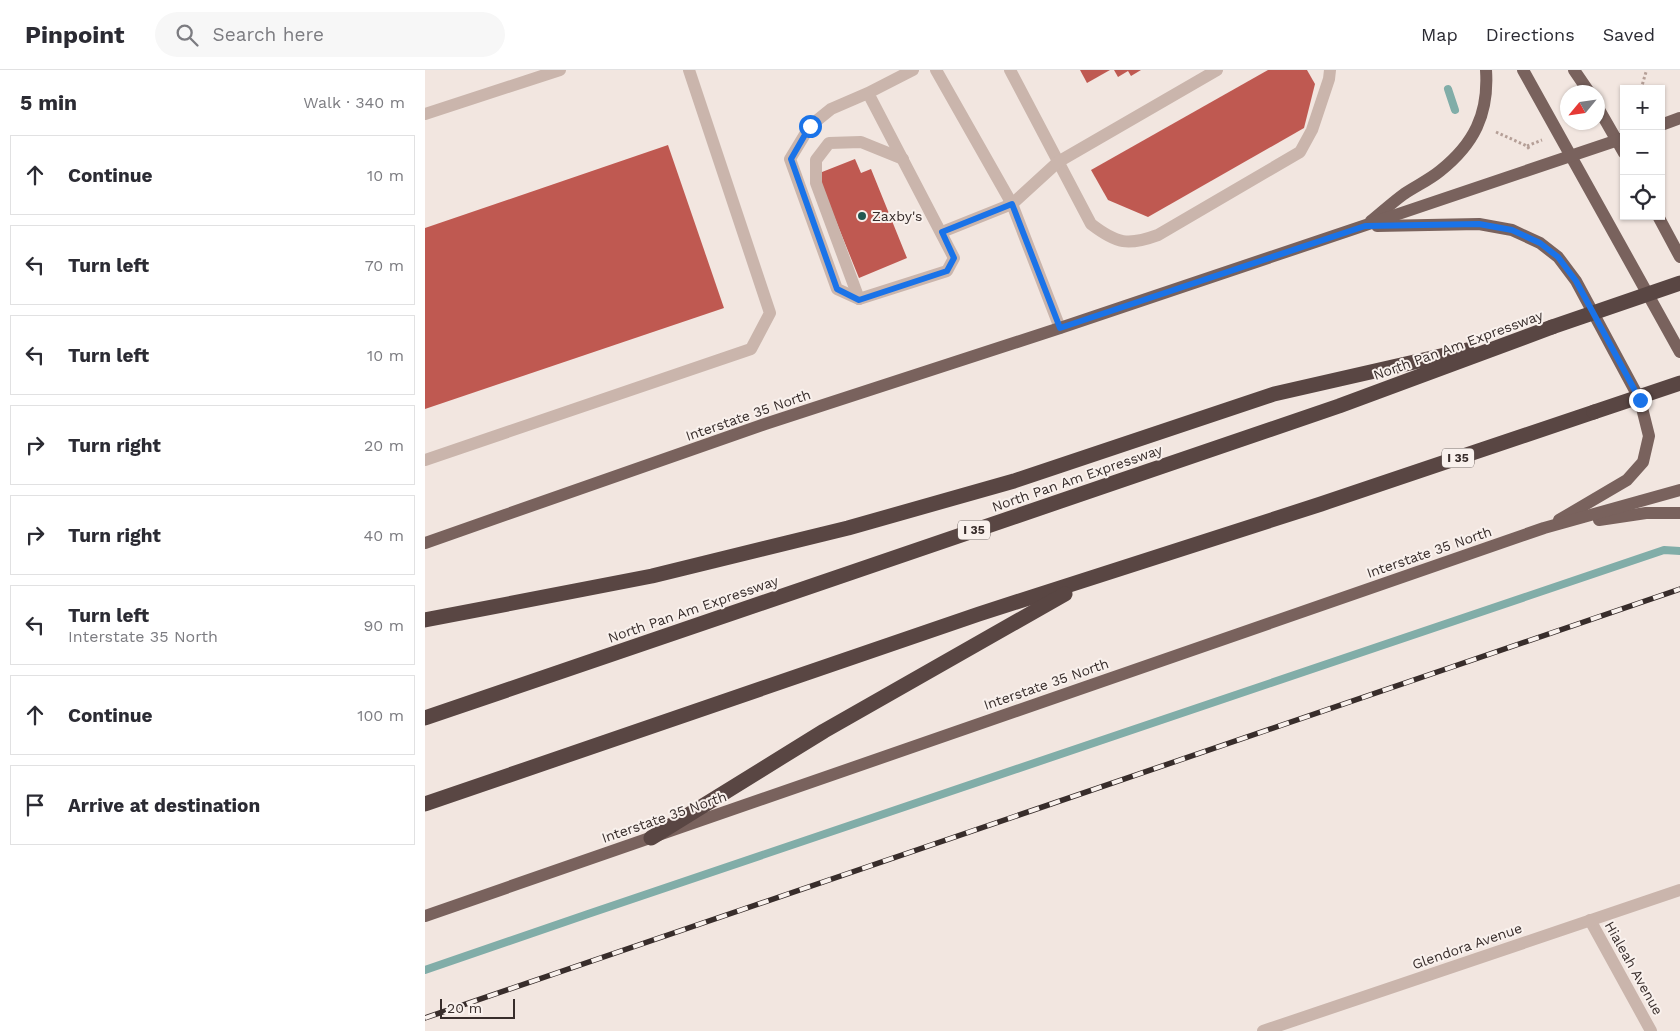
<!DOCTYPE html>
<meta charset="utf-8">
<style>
:root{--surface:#fff;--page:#f7f7f7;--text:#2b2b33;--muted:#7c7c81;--line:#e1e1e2}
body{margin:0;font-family:"Work Sans",sans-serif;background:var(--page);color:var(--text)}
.controls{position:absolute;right:15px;top:15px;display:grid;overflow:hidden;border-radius:0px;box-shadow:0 1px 4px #0004}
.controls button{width:45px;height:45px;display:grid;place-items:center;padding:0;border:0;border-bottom:1px solid var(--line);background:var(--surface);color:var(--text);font:25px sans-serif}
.compass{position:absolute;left:1135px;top:15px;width:45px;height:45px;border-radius:50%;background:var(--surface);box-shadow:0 1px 4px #0004;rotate:241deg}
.scale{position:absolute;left:15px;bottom:12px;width:75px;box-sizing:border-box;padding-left:5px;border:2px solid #382d2b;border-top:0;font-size:14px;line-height:18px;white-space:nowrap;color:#382d2b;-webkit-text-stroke:4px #f9f1ed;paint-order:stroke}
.stop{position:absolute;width:15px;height:15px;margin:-11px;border:4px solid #1a73e8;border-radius:50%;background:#fff}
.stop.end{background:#1a73e8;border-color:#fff;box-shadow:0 1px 5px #0008}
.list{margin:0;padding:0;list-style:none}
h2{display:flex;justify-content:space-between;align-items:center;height:65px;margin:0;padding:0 20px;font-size:21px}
h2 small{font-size:16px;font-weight:400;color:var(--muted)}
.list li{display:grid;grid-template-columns:32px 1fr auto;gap:15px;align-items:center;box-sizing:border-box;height:80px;margin:0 10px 10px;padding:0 10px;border:1px solid var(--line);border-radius:0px}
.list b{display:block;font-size:19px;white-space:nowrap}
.list p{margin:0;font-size:16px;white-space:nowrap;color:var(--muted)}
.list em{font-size:16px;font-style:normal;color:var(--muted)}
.icon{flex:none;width:28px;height:28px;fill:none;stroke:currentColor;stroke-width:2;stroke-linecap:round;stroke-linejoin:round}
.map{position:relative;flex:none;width:1255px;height:961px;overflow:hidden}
header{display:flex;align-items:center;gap:30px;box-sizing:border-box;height:70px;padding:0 25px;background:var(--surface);border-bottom:1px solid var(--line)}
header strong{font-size:24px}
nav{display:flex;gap:28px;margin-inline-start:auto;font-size:18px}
.search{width:350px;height:45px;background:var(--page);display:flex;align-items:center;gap:12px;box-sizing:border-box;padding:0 18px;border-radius:28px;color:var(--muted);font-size:19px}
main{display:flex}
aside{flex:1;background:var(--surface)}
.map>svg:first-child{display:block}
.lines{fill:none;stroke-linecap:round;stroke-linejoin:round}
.stream{stroke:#81ada8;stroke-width:8}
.building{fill:#bf5951}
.path{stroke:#b59f97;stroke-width:3;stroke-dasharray:2.5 2.5;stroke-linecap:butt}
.minor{stroke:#cab5ac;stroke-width:12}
.major{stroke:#79625d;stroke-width:12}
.highway{stroke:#594643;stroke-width:15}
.rail-casing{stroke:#382d2b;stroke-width:5.5}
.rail{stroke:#f9f1ed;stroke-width:4;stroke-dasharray:11;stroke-linecap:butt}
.highway-bridge{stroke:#594643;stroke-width:15}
.route{stroke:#1a73e8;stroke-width:6}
.poi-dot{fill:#225852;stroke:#f9f1ed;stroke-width:2}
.labels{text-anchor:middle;stroke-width:4;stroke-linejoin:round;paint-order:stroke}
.shield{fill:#f9f1ed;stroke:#726865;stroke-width:1}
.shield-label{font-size:12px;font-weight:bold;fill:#382d2b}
.poi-label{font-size:14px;fill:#382d2b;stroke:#f9f1ed;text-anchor:start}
.street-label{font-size:14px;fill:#382d2b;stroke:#f9f1ed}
</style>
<header>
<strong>Pinpoint</strong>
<div class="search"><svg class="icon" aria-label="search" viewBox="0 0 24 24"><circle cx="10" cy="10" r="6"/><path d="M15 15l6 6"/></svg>Search here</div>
<nav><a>Map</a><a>Directions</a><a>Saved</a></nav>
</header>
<main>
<aside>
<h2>5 min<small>Walk · 340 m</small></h2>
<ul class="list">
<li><svg class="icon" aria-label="ahead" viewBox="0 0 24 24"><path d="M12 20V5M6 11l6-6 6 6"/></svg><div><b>Continue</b></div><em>10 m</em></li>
<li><svg class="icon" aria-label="left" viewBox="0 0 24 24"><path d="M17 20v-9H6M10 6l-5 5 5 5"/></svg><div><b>Turn left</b></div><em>70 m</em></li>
<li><svg class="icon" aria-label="left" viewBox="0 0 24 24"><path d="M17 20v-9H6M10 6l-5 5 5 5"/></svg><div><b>Turn left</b></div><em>10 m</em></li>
<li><svg class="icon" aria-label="right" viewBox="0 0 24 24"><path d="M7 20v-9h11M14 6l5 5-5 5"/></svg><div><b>Turn right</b></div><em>20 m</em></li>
<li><svg class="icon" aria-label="right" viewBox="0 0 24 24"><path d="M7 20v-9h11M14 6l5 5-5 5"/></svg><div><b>Turn right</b></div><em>40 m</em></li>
<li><svg class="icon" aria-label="left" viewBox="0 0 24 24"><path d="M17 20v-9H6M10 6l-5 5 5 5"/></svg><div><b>Turn left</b><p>Interstate 35 North</p></div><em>90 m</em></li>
<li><svg class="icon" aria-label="ahead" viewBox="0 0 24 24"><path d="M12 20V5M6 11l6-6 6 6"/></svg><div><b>Continue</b></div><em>100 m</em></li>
<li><svg class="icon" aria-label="arrive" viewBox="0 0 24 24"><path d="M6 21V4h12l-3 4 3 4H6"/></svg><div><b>Arrive at destination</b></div></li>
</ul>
</aside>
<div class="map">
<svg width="1255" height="961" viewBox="0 0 1255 961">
<rect width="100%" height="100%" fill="#f2e6e0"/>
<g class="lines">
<g class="stream">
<path d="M1023,19L1030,40"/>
<path d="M0,900L163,844L1239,480L1255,481"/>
</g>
</g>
<g class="building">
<path d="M655,0H685L662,13Z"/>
<path d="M689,0H716L706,6L703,1L693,7Z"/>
<path d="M843,0H882L890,14L879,58L723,147L683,130L666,100Z"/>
<path d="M243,75L299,238L0,339V158Z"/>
<path d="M430,89L436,103L446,99L482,188L434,208L392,104Z"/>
</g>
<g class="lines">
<g class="path">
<path d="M1216,19L1221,2"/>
<path d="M1071,62L1102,76L1105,80"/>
<path d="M1102,76L1117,70"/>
</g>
<g class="minor">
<path d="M511,0L587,134L635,258"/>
<path d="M585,0L666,154C692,174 703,176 733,165L875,82L887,60L904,9L905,0"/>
<path d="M443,23L529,188L522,201L434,229L412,219L365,89L385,56L406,39L443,23L488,0"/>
<path d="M0,44L135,0"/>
<path d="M517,162L587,134L633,92L792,0"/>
<path d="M434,229L391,113V90L404,73L436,72L478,89"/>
<path d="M0,390L326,279L345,243L264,0"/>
<path d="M1165,850L1226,961"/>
<path d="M838,961L1255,820"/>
</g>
<g class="major">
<path d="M1098,0L1255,282"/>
<path d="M1149,0L1164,22"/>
<path d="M1172,36L1199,83"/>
<path d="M1236,55L1255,48"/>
<path d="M1233,146L1255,187"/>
<path d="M946,151C957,142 968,132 979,124C991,116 1004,110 1015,101C1049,74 1064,44 1061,0"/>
<path d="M952,156L1054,154L1087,160L1115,173L1133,187L1151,211L1215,330L1224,366L1218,392L1202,410L1134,450"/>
<path d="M1174,450L1221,443H1255"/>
<path d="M0,473L340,354L635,258L1199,68"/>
<path d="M0,846L1119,458L1255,420"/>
</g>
<g class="highway">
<path d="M0,550L227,506L423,458L589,411L849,324L1042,280"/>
<path d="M0,648L914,336L1127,257"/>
<path d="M0,734L554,544L896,434L1169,342"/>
<path d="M226,768L399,661L640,524"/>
</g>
<defs>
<path id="rail" d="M0,948L1255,519"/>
</defs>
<use href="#rail" class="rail-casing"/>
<use href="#rail" class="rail"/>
<g class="highway-bridge">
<path d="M1127,257L1255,213"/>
<path d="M1169,342L1255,313"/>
</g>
</g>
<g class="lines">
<path class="route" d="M385,56L366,89L412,219L434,230L522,201L529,188L517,162L587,134L635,258L940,156L1054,154L1087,160L1115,173L1133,187L1151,211L1215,330"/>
</g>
<circle class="poi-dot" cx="437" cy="146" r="5"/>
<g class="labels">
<g class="shield">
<rect x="1017" y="378.5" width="32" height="19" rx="4"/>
<rect x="533" y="450.5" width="32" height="19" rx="4"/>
</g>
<g class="shield-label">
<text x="1033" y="392">I 35</text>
<text x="549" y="464">I 35</text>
</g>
<g class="poi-label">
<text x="447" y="151">Zaxby's</text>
</g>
<g class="street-label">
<text transform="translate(1033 275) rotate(-20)" y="5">North Pan Am Expressway</text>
<text transform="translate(323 345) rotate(-19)" y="5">Interstate 35 North</text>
<text transform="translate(652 408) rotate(-19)" y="5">North Pan Am Expressway</text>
<text transform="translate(1004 482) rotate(-19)" y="5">Interstate 35 North</text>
<text transform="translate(268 539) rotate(-19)" y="5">North Pan Am Expressway</text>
<text transform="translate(621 614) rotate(-19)" y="5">Interstate 35 North</text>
<text transform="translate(239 747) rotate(-19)" y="5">Interstate 35 North</text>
<text transform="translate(1042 876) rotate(-19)" y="5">Glendora Avenue</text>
<text transform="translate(1209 898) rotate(61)" y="5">Hialeah Avenue</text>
</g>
</g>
</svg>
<div class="controls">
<button>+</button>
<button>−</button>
<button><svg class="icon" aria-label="locate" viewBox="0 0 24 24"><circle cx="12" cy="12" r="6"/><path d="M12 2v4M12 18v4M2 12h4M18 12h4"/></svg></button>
</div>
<svg class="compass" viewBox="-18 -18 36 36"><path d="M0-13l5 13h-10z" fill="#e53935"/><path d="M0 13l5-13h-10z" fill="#7c7c81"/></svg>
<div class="scale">20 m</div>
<div class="stop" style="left:385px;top:56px"></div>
<div class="stop end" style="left:1215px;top:330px"></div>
</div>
</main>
